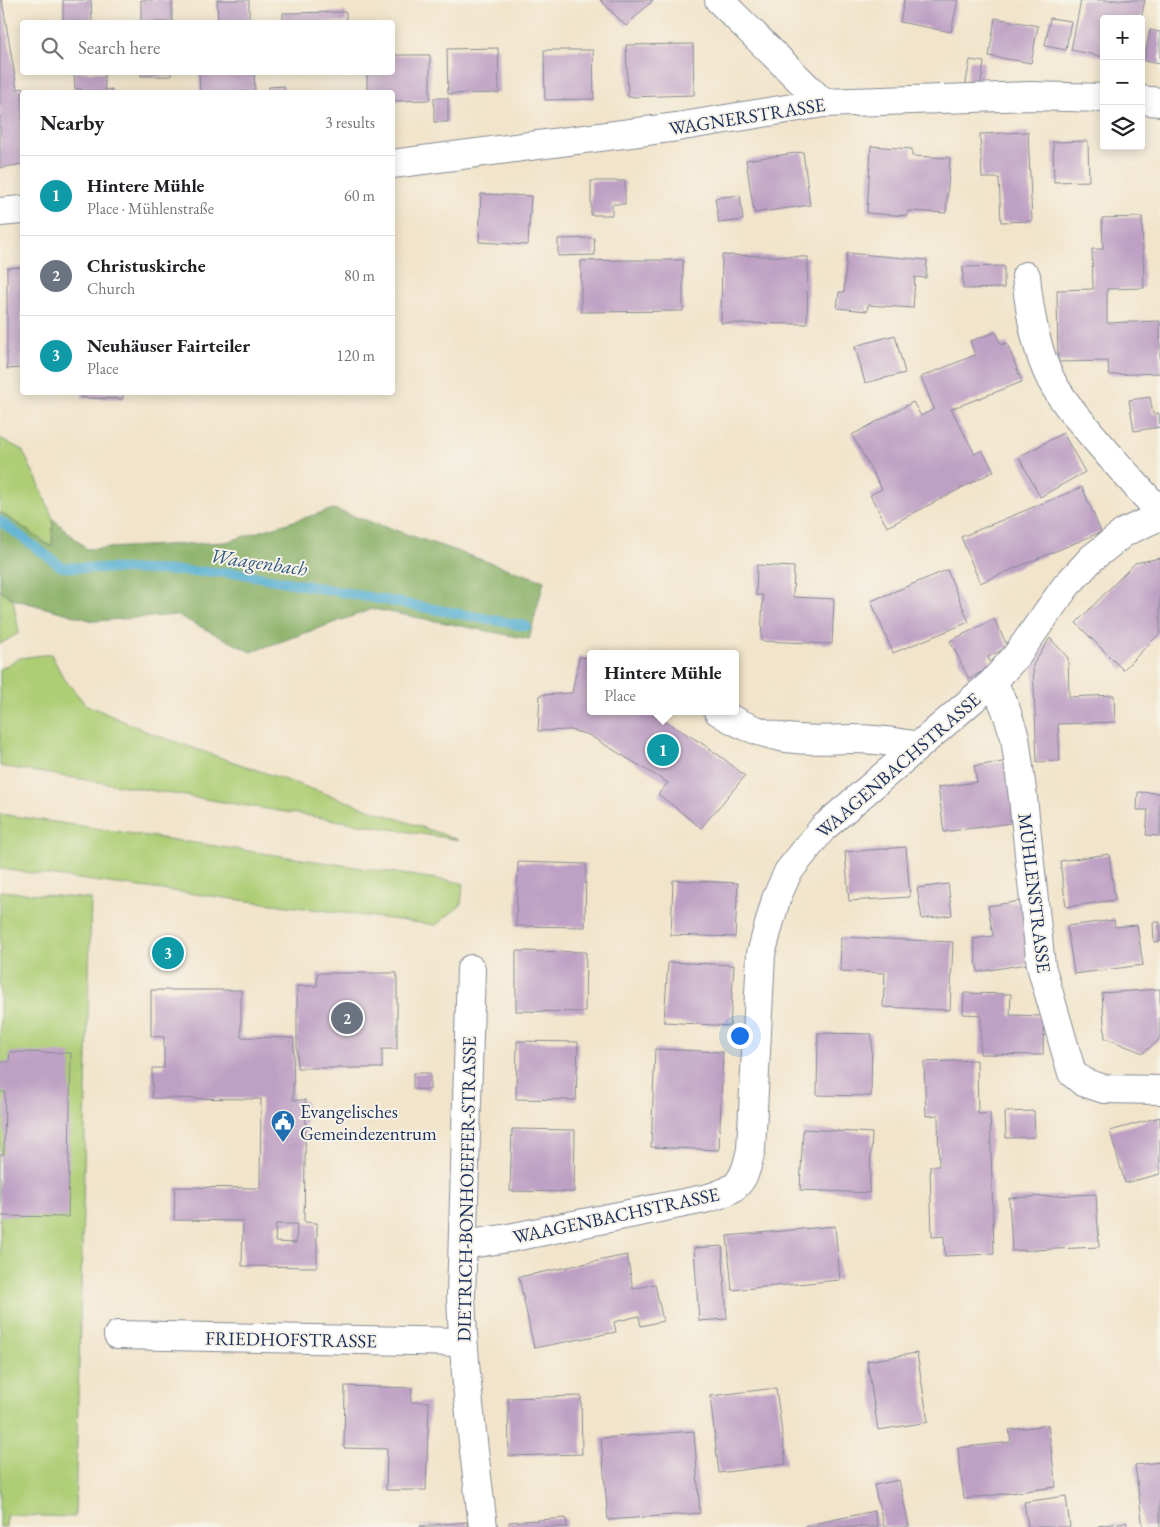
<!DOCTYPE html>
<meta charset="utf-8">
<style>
:root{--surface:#fff;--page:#f2f2f2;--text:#202124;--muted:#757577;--line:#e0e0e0;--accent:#0b8043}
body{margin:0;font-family:"EB Garamond",serif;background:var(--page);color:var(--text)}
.controls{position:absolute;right:15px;top:15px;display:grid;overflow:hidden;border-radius:5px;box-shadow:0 2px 12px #0003}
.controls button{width:45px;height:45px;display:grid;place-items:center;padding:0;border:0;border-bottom:1px solid var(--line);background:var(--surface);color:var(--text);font:25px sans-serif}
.you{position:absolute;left:739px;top:1035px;width:18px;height:18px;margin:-12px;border:4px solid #fff;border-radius:50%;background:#1a73e8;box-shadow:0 0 0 8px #1a73e833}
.badge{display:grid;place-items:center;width:32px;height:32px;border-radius:50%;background:var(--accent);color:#fff;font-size:16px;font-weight:700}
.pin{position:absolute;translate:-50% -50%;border:2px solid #fff;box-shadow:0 1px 5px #0006}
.popup{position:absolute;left:587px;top:650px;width:152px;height:65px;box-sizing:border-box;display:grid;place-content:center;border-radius:5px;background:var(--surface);filter:drop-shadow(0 1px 4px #0005);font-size:16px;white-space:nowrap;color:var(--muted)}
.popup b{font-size:19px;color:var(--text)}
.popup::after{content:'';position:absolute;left:50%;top:100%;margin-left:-10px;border:10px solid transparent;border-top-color:var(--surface)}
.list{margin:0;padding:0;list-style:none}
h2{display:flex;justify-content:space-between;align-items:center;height:65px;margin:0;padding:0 20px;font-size:21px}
h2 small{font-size:16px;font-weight:400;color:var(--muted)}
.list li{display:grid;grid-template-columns:32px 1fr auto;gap:15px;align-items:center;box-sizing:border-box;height:80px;padding:0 20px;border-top:1px solid var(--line)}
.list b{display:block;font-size:19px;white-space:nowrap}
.list p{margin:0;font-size:16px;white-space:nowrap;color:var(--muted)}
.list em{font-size:16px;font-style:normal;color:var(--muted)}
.icon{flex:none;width:28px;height:28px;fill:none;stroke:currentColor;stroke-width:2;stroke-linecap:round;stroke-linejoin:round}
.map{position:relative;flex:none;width:1160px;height:1527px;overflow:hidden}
.search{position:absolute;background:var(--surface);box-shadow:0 2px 12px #0003;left:20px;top:20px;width:375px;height:55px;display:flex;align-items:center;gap:12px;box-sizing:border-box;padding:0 18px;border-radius:5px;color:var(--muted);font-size:19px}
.panel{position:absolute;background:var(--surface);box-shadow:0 2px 12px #0003;left:20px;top:90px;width:375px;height:305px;border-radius:5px}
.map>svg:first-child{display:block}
.green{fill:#aece76;stroke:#647e6a}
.forest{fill:#8ab167;stroke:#527062}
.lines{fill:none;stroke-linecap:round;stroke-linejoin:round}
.stream{stroke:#55afd2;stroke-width:10}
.building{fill:#bea0c4;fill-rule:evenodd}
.street-casing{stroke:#868a94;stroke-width:30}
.street{stroke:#fff;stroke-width:28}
.labels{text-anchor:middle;stroke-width:4;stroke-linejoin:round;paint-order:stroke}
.street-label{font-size:19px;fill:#1b2f5e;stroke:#f7f3e8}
.poi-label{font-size:19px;fill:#1b2f5e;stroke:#f7f3e8;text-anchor:start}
.water-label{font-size:20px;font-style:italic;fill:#2c5581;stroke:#f7f3e8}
</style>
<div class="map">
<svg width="1160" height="1527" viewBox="0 0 1160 1527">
<rect width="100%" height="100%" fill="#f7f3e8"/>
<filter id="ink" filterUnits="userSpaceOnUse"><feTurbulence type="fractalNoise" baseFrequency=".02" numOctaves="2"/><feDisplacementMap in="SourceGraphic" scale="10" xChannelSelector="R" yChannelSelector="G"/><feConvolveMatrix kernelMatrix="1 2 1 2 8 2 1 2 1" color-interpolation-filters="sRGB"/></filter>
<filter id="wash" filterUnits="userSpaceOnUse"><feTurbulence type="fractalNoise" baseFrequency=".0096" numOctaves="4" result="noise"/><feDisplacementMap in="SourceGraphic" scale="20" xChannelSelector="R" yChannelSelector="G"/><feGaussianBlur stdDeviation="1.12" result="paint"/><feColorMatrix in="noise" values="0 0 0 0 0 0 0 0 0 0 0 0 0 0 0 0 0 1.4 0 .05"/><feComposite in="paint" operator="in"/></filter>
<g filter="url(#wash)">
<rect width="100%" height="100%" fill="#f1e4ca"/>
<g class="green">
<path d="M0,438L22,450L38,482L53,519L52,547L0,512Z"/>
<path d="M0,590L13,599L19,633L0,644Z"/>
<path d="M51,654L63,677L85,704L150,733L459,840L0,766V669L20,658Z"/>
<path d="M0,814L463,883L461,905L436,925L0,869Z"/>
<path d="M0,891L91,899L75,1517L6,1515V1527H0Z"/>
</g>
<path class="forest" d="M333,509L544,581L529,639L373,609L251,652L177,615L94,621L13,599L0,590V512L52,547L53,519L87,549L226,542Z"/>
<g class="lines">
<path class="stream" d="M0,521L62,567L238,573L526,626"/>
</g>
<g id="blocks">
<g class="building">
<path d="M0,0H2L17,89L24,88V92H22V164L0,168Z"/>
<path d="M63,0H91L92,22H63Z"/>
<rect x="141" y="0" width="31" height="22"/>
<path d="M217,0H249V22H218Z"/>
<path d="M600,0H653L626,26Z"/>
<path d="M904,0H958L951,32L900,22Z"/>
<path d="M1081,0H1145L1141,19H1104V57L1071,50Z"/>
<path d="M346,12V22H283V13Z"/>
<path d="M995,18L1038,26L1031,63L989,56Z"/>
<path d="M1050,18L1071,21L1066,50L1045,46Z"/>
<path d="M1150,30L1160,32V64L1144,61Z"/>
<path d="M693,44L694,95L628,97L626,45Z"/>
<path d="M498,48L499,93L448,94L447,49Z"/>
<path d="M544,50H593L594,99L545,100Z"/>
<path d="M392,55H430V100L392,101V92H367V72H392Z"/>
<path d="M970,60L984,62L980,90L965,88Z"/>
<path d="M74,72H104L105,90L112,89V92H81V89H75Z"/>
<rect x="141" y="72" width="30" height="4"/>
<path d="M199,72H254L255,92H200Z"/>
<path d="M284,86V92H269V87Z"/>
<rect x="434" y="98" width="14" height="24"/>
<path d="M1028,132L1032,221L1001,222L999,178H982L980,134Z"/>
<path d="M1088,141L1089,181L1054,182L1053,142Z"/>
<path d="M871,146L912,149V156L950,158L946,213L908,211V216L867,213Z"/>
<path d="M803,152L810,205L754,213L746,160Z"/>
<path d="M591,181H625V204H612V215H591Z"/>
<path d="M481,194L531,196L528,245L479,242Z"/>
<path d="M740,195L743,220L719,223L715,198Z"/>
<path d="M1142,217L1144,288L1107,289V323L1160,321V373L1109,375L1108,361L1058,362L1057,290L1093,289L1092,249H1103L1102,218Z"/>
<path d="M594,238L595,255L558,256V239Z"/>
<path d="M847,253L927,260L926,278L915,277L913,308L868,305L867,311L837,308L839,292H844Z"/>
<path d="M722,255L808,257L807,324L721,323Z"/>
<path d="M633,260H683V311L581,312V261Z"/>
<path d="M1004,266V288L963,289V267Z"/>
<path d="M22,267V368L7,369V268Z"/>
<path d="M996,332L1001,345L1007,343L1022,382L951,409L975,454L982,450L994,471L887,527L870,495L882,489L852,435L913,402L921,416L934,409L921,377L975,355L970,341Z"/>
<path d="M895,335L905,373L865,383L855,346Z"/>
<path d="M82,392H123V399L82,398Z"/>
<path d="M1150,397L1153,414L1159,413L1160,427L1134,431L1129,400Z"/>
<path d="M1063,433L1085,472L1040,497L1019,457Z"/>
<path d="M1082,487L1101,532L980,583L961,537Z"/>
<path d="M1160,558V633L1123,670L1076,623L1135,563Z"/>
<path d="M757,565L794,567L793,597L834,599L832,644L761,641L763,595H756Z"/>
<path d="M947,570L969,622L893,653L871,601Z"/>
<path d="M994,619L1008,647L988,657L992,666L969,679L950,641Z"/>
<path d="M1050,638L1068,658L1069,697L1114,695L1115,722L1058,724L1060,761L1037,762L1033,665Z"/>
<path d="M579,657L590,658V711H648L700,742L724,759L745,776L701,828L658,794L668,783L589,735L571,730L538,731L540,695L572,693Z"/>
<path d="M1009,761L1018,822L944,832L938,787L977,782L974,766Z"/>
<path d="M1138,792L1160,793V836L1146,835L1148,810H1137Z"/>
<path d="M906,847L910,897L849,901L845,852Z"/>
<path d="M1109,854L1115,900L1066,907L1060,861Z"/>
<path d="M518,862L586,864L585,927L516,926Z"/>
<path d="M673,880L738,883L735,937L671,935Z"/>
<path d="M948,884L952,915L922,919L917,888Z"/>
<path d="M1021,901L1032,963L978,972L973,939L993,936L988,906Z"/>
<path d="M1114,920L1115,927L1137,925L1143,965L1074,974L1067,926Z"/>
<path d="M1153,922H1160V941L1154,942Z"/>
<path d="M841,937L953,942L950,1010L883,1007L885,973L840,971Z"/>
<path d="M162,946L176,947L175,959H161Z"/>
<path d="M516,951L586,952L585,1012L516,1011Z"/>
<path d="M668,962L734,965L730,1026L664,1022Z"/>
<path d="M317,973H397V1049H382V1068H297V986H317Z"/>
<path d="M1160,989V1039L1143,1053L1105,1038L1102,993Z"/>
<path d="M151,990H241V1037L294,1038L293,1100H306L304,1222L317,1223V1267L242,1266L243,1221L174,1220L175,1187L260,1188L261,1099L152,1098V1068H164V1037L151,1036ZM276,1224H297L296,1243L275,1242Z"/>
<path d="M964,993L1011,994L1010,1015L1044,1016L1043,1055L980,1054L981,1015L963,1014Z"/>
<path d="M818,1033L872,1034L871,1096L817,1095Z"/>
<path d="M517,1041L578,1042L576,1100L516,1099Z"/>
<path d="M655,1049L723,1052L719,1150L651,1147Z"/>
<path d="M10,1052L71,1053L68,1217L0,1216V1154H4L5,1092H0V1062H9Z"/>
<path d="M977,1060L978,1114L990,1113L994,1254L945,1256L944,1236L932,1237L930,1166H939L938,1115L926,1116L924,1062Z"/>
<path d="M413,1073H430V1090L413,1089Z"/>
<path d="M1034,1111L1035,1137L1006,1138L1005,1112Z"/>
<path d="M1160,1117V1174L1125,1183L1110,1131Z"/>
<path d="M512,1129L575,1130L574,1192L510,1191Z"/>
<path d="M803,1129L872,1133L869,1193L800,1190Z"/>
<path d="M1096,1194L1099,1247L1012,1251L1009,1198Z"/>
<path d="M835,1226L840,1280L732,1290L727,1236Z"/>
<path d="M722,1246L727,1319L699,1321L694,1248Z"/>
<path d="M627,1255L633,1289L655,1284L663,1321L641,1326L639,1316L614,1322L616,1332L534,1348L519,1277Z"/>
<path d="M917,1353L928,1422L878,1430L867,1361Z"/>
<path d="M345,1386L412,1388L411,1402H429L426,1490H386L387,1449L344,1448Z"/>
<path d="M776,1388L786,1464L719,1473L710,1396Z"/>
<path d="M581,1396L582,1454L509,1456L508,1398Z"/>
<path d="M1048,1425L1056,1487L964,1499L958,1448L1011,1442L1009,1430Z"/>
<path d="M694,1431L700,1513L608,1520L601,1438Z"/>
<path d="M1160,1462V1527H1143L1135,1465Z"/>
<path d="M899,1480L909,1526L903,1527H884L874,1485Z"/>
<path d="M1066,1496L1070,1527H1028L1024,1502Z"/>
<path d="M874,1511L878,1527H804V1526Z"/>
<path d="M566,1518L567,1527H509V1522Z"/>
<path d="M467,1522V1527H420V1526Z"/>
<path d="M1126,1522L1127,1527H1098V1526Z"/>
</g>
</g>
</g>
<g filter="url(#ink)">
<use href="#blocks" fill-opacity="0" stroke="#868a94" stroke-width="1"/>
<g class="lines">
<defs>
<g id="street">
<path d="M719,0L823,103"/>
<path d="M1141,100L1160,102"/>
<path d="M392,164L677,127L823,103L1030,96L1104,98"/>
<path d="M0,212L22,210"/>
<path d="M1026,276C1029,308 1034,340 1046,369C1054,389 1068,407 1082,423C1107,454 1134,483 1160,512"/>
<path d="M993,682L1005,707L1015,737L1023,798L1041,966L1072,1073L1083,1082L1104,1089L1160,1090"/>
<path d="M718,711C736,723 760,733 781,737C805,742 830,739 854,739C876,739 896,742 918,746"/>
<path d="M471,969L461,1297C464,1374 474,1450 483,1527"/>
<path d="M463,1245L509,1238L704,1199C738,1190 744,1184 751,1149L761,954L776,899L788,872L823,828L993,682L1016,656L1066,586L1092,558L1125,532L1160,516"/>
<path d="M118,1335L463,1342"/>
</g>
</defs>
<use href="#street" class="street-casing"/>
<use href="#street" class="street"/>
</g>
</g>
<defs>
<symbol id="civic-pin" viewBox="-11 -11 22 30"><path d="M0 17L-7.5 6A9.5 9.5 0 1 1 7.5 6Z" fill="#1f6fb2" stroke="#f7f3e8"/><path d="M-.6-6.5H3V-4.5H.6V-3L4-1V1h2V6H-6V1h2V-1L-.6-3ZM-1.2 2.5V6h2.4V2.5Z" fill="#fff"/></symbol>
</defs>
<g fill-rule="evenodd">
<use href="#civic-pin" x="269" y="1108" width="28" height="38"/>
</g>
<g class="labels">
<g class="street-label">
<text transform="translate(747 116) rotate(-9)" y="7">WAGNERSTRASSE</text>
<text transform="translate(898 765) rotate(-41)" y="7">WAAGENBACHSTRASSE</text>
<text transform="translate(1035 893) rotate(83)" y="7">MÜHLENSTRASSE</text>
<text transform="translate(466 1189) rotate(-89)" y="7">DIETRICH-BONHOEFFER-STRASSE</text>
<text transform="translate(616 1215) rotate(-12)" y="7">WAAGENBACHSTRASSE</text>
<text transform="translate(291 1339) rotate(1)" y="7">FRIEDHOFSTRASSE</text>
</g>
<g class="poi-label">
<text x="300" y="1118">Evangelisches<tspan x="300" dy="22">Gemeindezentrum</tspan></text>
</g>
<g class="water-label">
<text transform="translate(259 562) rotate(8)" y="7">Waagenbach</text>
</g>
</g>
</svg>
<div class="controls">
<button>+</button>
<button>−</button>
<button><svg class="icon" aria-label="layers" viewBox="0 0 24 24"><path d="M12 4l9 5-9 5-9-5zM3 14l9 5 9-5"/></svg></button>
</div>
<div class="you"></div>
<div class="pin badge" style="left:663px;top:750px;background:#0f9aa8">1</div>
<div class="popup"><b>Hintere Mühle</b>Place</div>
<div class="pin badge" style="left:347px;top:1018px;background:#6b7280">2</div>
<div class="pin badge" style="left:168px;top:953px;background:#0f9aa8">3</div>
<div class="search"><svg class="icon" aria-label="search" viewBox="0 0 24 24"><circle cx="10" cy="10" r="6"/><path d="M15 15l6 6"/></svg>Search here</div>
<section class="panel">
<h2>Nearby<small>3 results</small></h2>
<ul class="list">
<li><span class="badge" style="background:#0f9aa8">1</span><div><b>Hintere Mühle</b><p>Place · Mühlenstraße</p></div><em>60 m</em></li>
<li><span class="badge" style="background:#6b7280">2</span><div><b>Christuskirche</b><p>Church</p></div><em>80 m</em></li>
<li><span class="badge" style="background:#0f9aa8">3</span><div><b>Neuhäuser Fairteiler</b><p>Place</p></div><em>120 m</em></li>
</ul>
</section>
</div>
